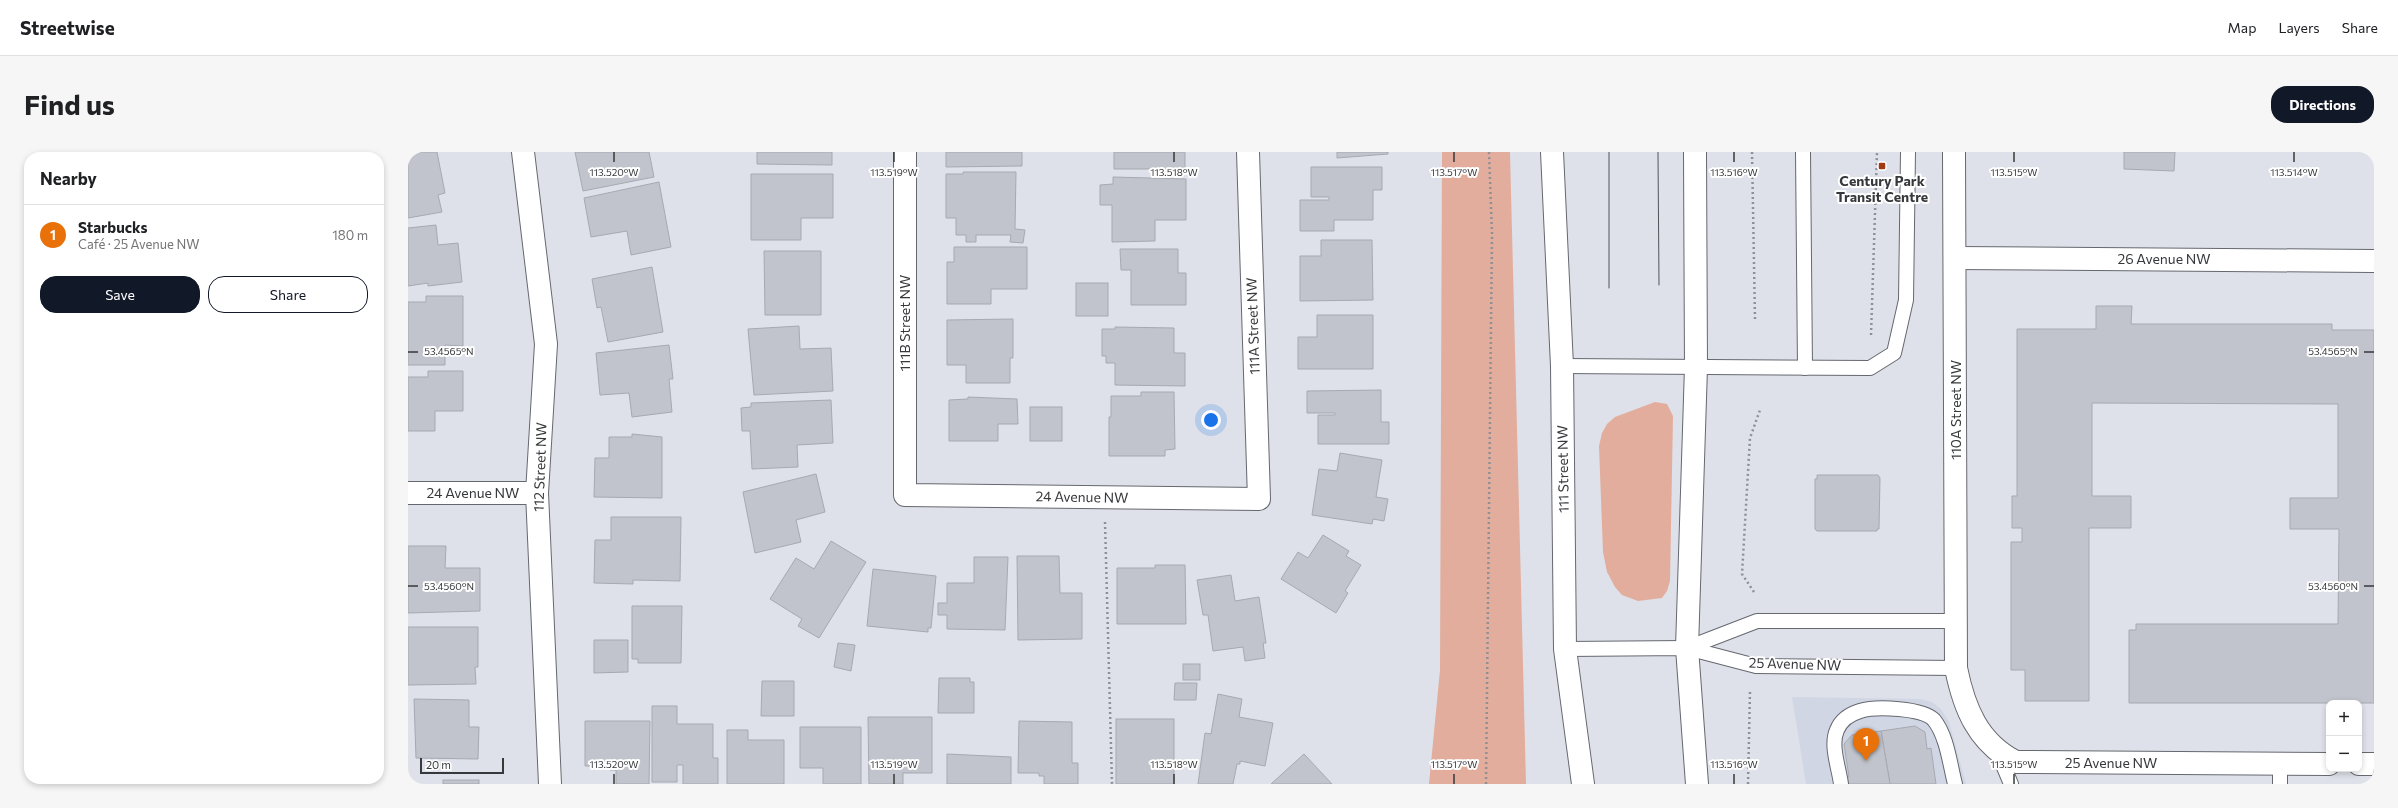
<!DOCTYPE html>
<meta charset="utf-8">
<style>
:root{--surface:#fff;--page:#f6f6f6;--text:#202124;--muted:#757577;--line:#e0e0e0;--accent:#111827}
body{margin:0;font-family:Commissioner,sans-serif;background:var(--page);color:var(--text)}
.controls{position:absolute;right:12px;bottom:12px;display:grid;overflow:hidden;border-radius:8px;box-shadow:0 2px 6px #0003}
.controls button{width:36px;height:36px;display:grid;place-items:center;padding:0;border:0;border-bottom:1px solid var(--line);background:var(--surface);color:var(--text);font:20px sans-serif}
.scale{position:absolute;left:12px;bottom:10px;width:84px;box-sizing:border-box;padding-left:4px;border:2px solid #37383b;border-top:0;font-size:11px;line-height:14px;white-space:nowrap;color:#37383b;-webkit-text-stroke:3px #fff;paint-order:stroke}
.you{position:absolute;left:803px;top:268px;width:14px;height:14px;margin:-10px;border:3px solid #fff;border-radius:50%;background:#1a73e8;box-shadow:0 0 0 6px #1a73e833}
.badge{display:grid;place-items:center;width:26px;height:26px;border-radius:50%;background:var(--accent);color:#fff;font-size:13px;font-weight:700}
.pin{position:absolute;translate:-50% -33px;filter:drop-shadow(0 1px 2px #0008)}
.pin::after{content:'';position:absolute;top:21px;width:14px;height:12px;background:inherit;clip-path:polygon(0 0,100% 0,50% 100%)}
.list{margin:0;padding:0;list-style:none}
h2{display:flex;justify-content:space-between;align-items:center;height:52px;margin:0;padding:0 16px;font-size:17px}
h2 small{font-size:13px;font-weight:400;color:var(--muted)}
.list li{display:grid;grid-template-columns:26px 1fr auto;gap:12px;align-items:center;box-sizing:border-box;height:60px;padding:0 16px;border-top:1px solid var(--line)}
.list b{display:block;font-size:15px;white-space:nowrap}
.list p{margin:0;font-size:13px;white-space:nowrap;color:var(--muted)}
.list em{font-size:13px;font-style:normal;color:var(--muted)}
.actions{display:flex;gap:8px;padding:12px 16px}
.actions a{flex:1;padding:9px 0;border:1px solid var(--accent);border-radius:16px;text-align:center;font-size:14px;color:var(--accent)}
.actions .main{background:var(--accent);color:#fff}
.map{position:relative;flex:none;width:1966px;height:632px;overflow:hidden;border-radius:16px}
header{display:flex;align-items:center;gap:24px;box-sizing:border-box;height:56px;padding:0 20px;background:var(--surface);border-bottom:1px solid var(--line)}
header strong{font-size:19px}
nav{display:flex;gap:22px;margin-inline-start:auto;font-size:14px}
.intro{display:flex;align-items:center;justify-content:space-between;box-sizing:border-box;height:96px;padding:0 24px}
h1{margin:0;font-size:28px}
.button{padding:10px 18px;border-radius:16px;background:var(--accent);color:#fff;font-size:14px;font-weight:700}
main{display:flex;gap:24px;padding:0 24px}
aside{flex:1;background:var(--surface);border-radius:16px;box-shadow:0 2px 6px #0003}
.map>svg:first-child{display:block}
.built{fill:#d1d6e5}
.green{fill:#e2ad9c}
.building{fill:#c1c4cc;stroke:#a6a9b1}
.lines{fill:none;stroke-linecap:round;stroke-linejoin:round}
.service-casing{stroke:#65686f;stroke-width:16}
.minor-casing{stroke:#65686f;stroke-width:24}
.secondary-casing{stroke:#65686f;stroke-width:24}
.path{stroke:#8e9096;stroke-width:2.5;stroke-dasharray:2 3;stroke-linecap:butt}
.service{stroke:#fff;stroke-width:14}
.minor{stroke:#fff;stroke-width:22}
.secondary{stroke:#fff;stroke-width:22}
.tram{stroke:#525357;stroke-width:1}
.ticks{fill:none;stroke:#37383b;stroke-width:1.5}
.poi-dot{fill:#a03a12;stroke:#fff;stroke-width:1.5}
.labels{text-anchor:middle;stroke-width:4;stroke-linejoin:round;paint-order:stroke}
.poi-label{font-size:14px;font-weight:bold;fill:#37383b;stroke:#fff}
.street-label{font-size:14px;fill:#37383b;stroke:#fff}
.ticks-label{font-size:10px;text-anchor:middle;fill:#37383b;stroke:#fff;stroke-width:4;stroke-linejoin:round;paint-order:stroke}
</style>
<header>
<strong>Streetwise</strong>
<nav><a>Map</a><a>Layers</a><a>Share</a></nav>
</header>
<div class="intro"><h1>Find us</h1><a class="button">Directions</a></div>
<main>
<aside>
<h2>Nearby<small></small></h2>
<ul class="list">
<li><span class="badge" style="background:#e8710a">1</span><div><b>Starbucks</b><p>Café · 25 Avenue NW</p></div><em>180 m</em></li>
</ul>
<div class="actions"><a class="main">Save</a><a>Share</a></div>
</aside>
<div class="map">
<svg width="1966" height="632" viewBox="0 0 1966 632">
<rect width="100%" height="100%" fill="#dee1e9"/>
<path class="built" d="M1384,545L1512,547L1524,550L1533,557L1541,570L1558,632H1398Z"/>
<g class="green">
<path d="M1034,0H1102L1118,632H1021L1032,518Z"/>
<path d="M1247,250L1259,252L1265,264L1262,429L1259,439L1254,446L1230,449L1214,443L1207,435L1199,420L1195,400L1191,294L1194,281L1199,272L1207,265Z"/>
</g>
<g class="building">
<path d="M7,0H29L37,41L30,43L34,60L0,66V1Z"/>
<path d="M167,0H241L246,25L175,39Z"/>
<path d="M349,0H424V13L349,12Z"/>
<path d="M538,0H614V14L538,15Z"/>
<path d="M706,0H777V17H762V22H754V17H706Z"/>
<path d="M929,0H980V2L929,6Z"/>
<path d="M1716,0H1767L1766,19L1716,17Z"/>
<path d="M903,15H974V38H965V68H926V79H892V48H921V45H903Z"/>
<path d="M555,20H608L607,77L617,78L615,91L602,90L603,83H568V90H558V83H548V66H538V22H555Z"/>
<path d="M343,22H425V66H393V88H343Z"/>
<path d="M705,25L778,27V68H747V89L704,90V53H692V33L705,32Z"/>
<path d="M251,30L263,95L223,103L219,79L183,85L176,46Z"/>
<path d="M28,73L30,93L50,91L54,130L20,134V131L0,134V76Z"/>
<path d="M913,88H964L965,148L892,149V104H913Z"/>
<path d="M546,95H619V137H583V152H539V110H546Z"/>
<path d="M712,97H770V121H778V153H723V118H713Z"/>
<path d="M356,99H413V163H357Z"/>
<path d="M244,115L255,180L200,190L193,155L189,156L184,127Z"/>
<rect x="668" y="131" width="32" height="33"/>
<path d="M18,144H55V194L37,193V213H0V150H18Z"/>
<path d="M1688,154H1724L1723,172H1924V178H1966V551H1721V478H1728V472H1930L1931,377H1882V346H1930V252L1684,251V344H1723V376H1681V549H1617V518H1603V390H1614V376H1604V344H1609V177H1688Z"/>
<path d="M909,163H965V217H890V185H909Z"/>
<path d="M605,167V206H602V231H558V213H539V168Z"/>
<path d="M391,174L392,197L423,196L425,239L346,243L340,177Z"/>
<path d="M707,175L766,176V201H777V234L707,233V211H698V204H694V177H707Z"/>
<path d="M261,193L265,227H261L264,260L224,265L221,241L192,243L188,201Z"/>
<path d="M20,219H55V259H27V279H0V225H20Z"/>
<path d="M973,238V270H981V292H910V263H927V261H899V239Z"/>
<path d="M733,240H766L767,297L757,298V304H701V265H703V244H733Z"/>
<path d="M560,245L609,247L610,272H590V289H541V248L560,247Z"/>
<path d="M423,248L425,291L389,293L390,315L344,317L342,279H334L333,256L343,255V251Z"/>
<rect x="622" y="255" width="32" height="34"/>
<path d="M224,282L254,285V346L186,345L187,306H201V285H224Z"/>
<path d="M932,301L974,308L968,345L980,347L976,369L965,367L964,372L904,363L911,317L929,319Z"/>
<path d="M408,322L417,360L388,368L393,390L347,401L335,340Z"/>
<path d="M1409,323H1470L1472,326L1471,377H1469V379H1409L1407,377V327H1409Z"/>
<path d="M203,365H273L272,429L225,428V432L186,431L187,388H203Z"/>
<path d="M915,383L941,399L938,404L953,413L937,439L940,441L928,461L873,427L890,400L900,406Z"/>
<path d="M423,389L458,410L411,486L390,474L394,467L362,447L388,406L406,417Z"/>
<path d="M0,394H38L37,416H72V459L0,461Z"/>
<path d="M609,404H651L652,441H674V487L610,488Z"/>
<path d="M566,405H600L597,478L539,477V463H530V451H539V431H566Z"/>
<path d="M747,413H777L778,472H709V416H747Z"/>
<path d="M465,417L528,424L523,476H520V480L459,474Z"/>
<path d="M823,423L827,449L851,445L858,491H855L857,506L837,509L835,495L805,499L800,463H795L789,428Z"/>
<path d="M224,454H274L273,511H230V507H224Z"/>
<path d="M0,475H70V515H67L68,532L0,533Z"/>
<path d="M186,488H220V520L186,521Z"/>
<path d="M430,491L447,493L443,519L426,515Z"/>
<rect x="775" y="512" width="17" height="16"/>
<path d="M531,526H562V530H566V561H530Z"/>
<path d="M354,529H386V564H353Z"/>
<path d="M767,531H789L788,548H766Z"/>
<path d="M810,542L834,547L831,565L865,571L857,614L832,609V612H829L825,632H790L797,581L803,582Z"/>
<path d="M6,547L61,548V575H71L70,607L8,606Z"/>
<path d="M244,554H269V572H305V606H310V632H275V613H269V630H244Z"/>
<path d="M460,565H524V621H495V632H461Z"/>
<rect x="708" y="567" width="58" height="65"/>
<path d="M177,569H242L241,632H208V618H202V614H177Z"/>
<path d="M611,569L664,570V611H670V632H636V624H631V621H610Z"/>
<path d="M1507,574L1517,580L1519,597L1523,596L1528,632H1482L1473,579Z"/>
<path d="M392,575H453V632H415V616H392Z"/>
<path d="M319,578H340V588H376V632H319Z"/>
<path d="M1473,579L1482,632H1440L1439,626L1441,625L1436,592L1444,583Z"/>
<path d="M539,602L603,605V632H539Z"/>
<path d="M896,602L924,632H863Z"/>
<rect x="35" y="628" width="36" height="4"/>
</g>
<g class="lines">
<defs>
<g id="service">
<path d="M1395,0L1397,216"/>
<path d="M1154,214L1462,216L1486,201L1498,148L1500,0"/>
<path d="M1279,496L1349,469H1548"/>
<path d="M1157,497L1279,496L1348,514L1548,516"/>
<path d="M1590,601L1603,632"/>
<path d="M1872,612V632"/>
<path d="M1433,632C1431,616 1422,593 1429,578C1433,568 1442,562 1452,559C1468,554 1515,556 1526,568C1539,584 1542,613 1547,632"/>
</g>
<g id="minor">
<path d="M115,0L138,192L129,341L142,632"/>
<path d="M497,0V343L851,347L840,0"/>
<path d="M1546,0L1548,516C1556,556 1570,591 1608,610L1921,612"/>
<path d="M1547,106L1966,109"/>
<path d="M0,341H129"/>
<path d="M1951,612H1966"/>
</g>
<g id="secondary">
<path d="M1144,0L1154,214L1157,497L1175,632"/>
<path d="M1287,0L1288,215L1279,496L1289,632"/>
</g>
</defs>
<use href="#service" class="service-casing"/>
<use href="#minor" class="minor-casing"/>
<use href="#secondary" class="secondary-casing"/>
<g class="path">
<path d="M1344,0L1347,167"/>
<path d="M1463,183L1469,0"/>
<path d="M697,370L704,632"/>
<path d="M1346,440L1334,422L1342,286L1352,258"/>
<path d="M1078,632L1084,82L1081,0"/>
<path d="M1340,632L1342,539"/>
</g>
<use href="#service" class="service"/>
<use href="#minor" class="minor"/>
<use href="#secondary" class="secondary"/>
<g class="tram">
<path d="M1201,0V136"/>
<path d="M1250,0L1251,133"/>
</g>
</g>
<path class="ticks" d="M206,0V10M486,0V10M766,0V10M1046,0V10M1326,0V10M1606,0V10M1886,0V10M0,200H10M1956,200H1966M0,434H10M1956,434H1966M206,622V632M486,622V632M766,622V632M1046,622V632M1326,622V632M1606,622V632"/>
<rect class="poi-dot" x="1470" y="10" width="8" height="8" rx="2"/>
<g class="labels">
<g class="poi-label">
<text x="1474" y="34">Century Park<tspan x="1474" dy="16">Transit Centre</tspan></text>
</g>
<g class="street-label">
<text x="1756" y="112">26 Avenue NW</text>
<text transform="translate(497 171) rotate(-90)" y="5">111B Street NW</text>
<text transform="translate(845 174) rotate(-92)" y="5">111A Street NW</text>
<text transform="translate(1548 258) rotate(-90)" y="5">110A Street NW</text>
<text transform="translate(132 315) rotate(-88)" y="5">112 Street NW</text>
<text transform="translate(1155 317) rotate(-91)" y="5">111 Street NW</text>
<text x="65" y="346">24 Avenue NW</text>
<text transform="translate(674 345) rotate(1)" y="5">24 Avenue NW</text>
<text transform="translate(1387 512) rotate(2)" y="5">25 Avenue NW</text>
<text x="1703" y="616">25 Avenue NW</text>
</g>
</g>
<g class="ticks-label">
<text x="206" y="24">113.520°W</text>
<text x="486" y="24">113.519°W</text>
<text x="766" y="24">113.518°W</text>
<text x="1046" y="24">113.517°W</text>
<text x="1326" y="24">113.516°W</text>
<text x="1606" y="24">113.515°W</text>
<text x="1886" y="24">113.514°W</text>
<text x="41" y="203">53.4565°N</text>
<text x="1925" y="203">53.4565°N</text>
<text x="41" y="438">53.4560°N</text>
<text x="1925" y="438">53.4560°N</text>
<text x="206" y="616">113.520°W</text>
<text x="486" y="616">113.519°W</text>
<text x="766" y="616">113.518°W</text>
<text x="1046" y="616">113.517°W</text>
<text x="1326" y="616">113.516°W</text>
<text x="1606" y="616">113.515°W</text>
</g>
</svg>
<div class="controls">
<button>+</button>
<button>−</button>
</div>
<div class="scale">20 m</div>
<div class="you"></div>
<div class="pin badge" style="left:1458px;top:609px;background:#e8710a">1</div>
</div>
</main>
